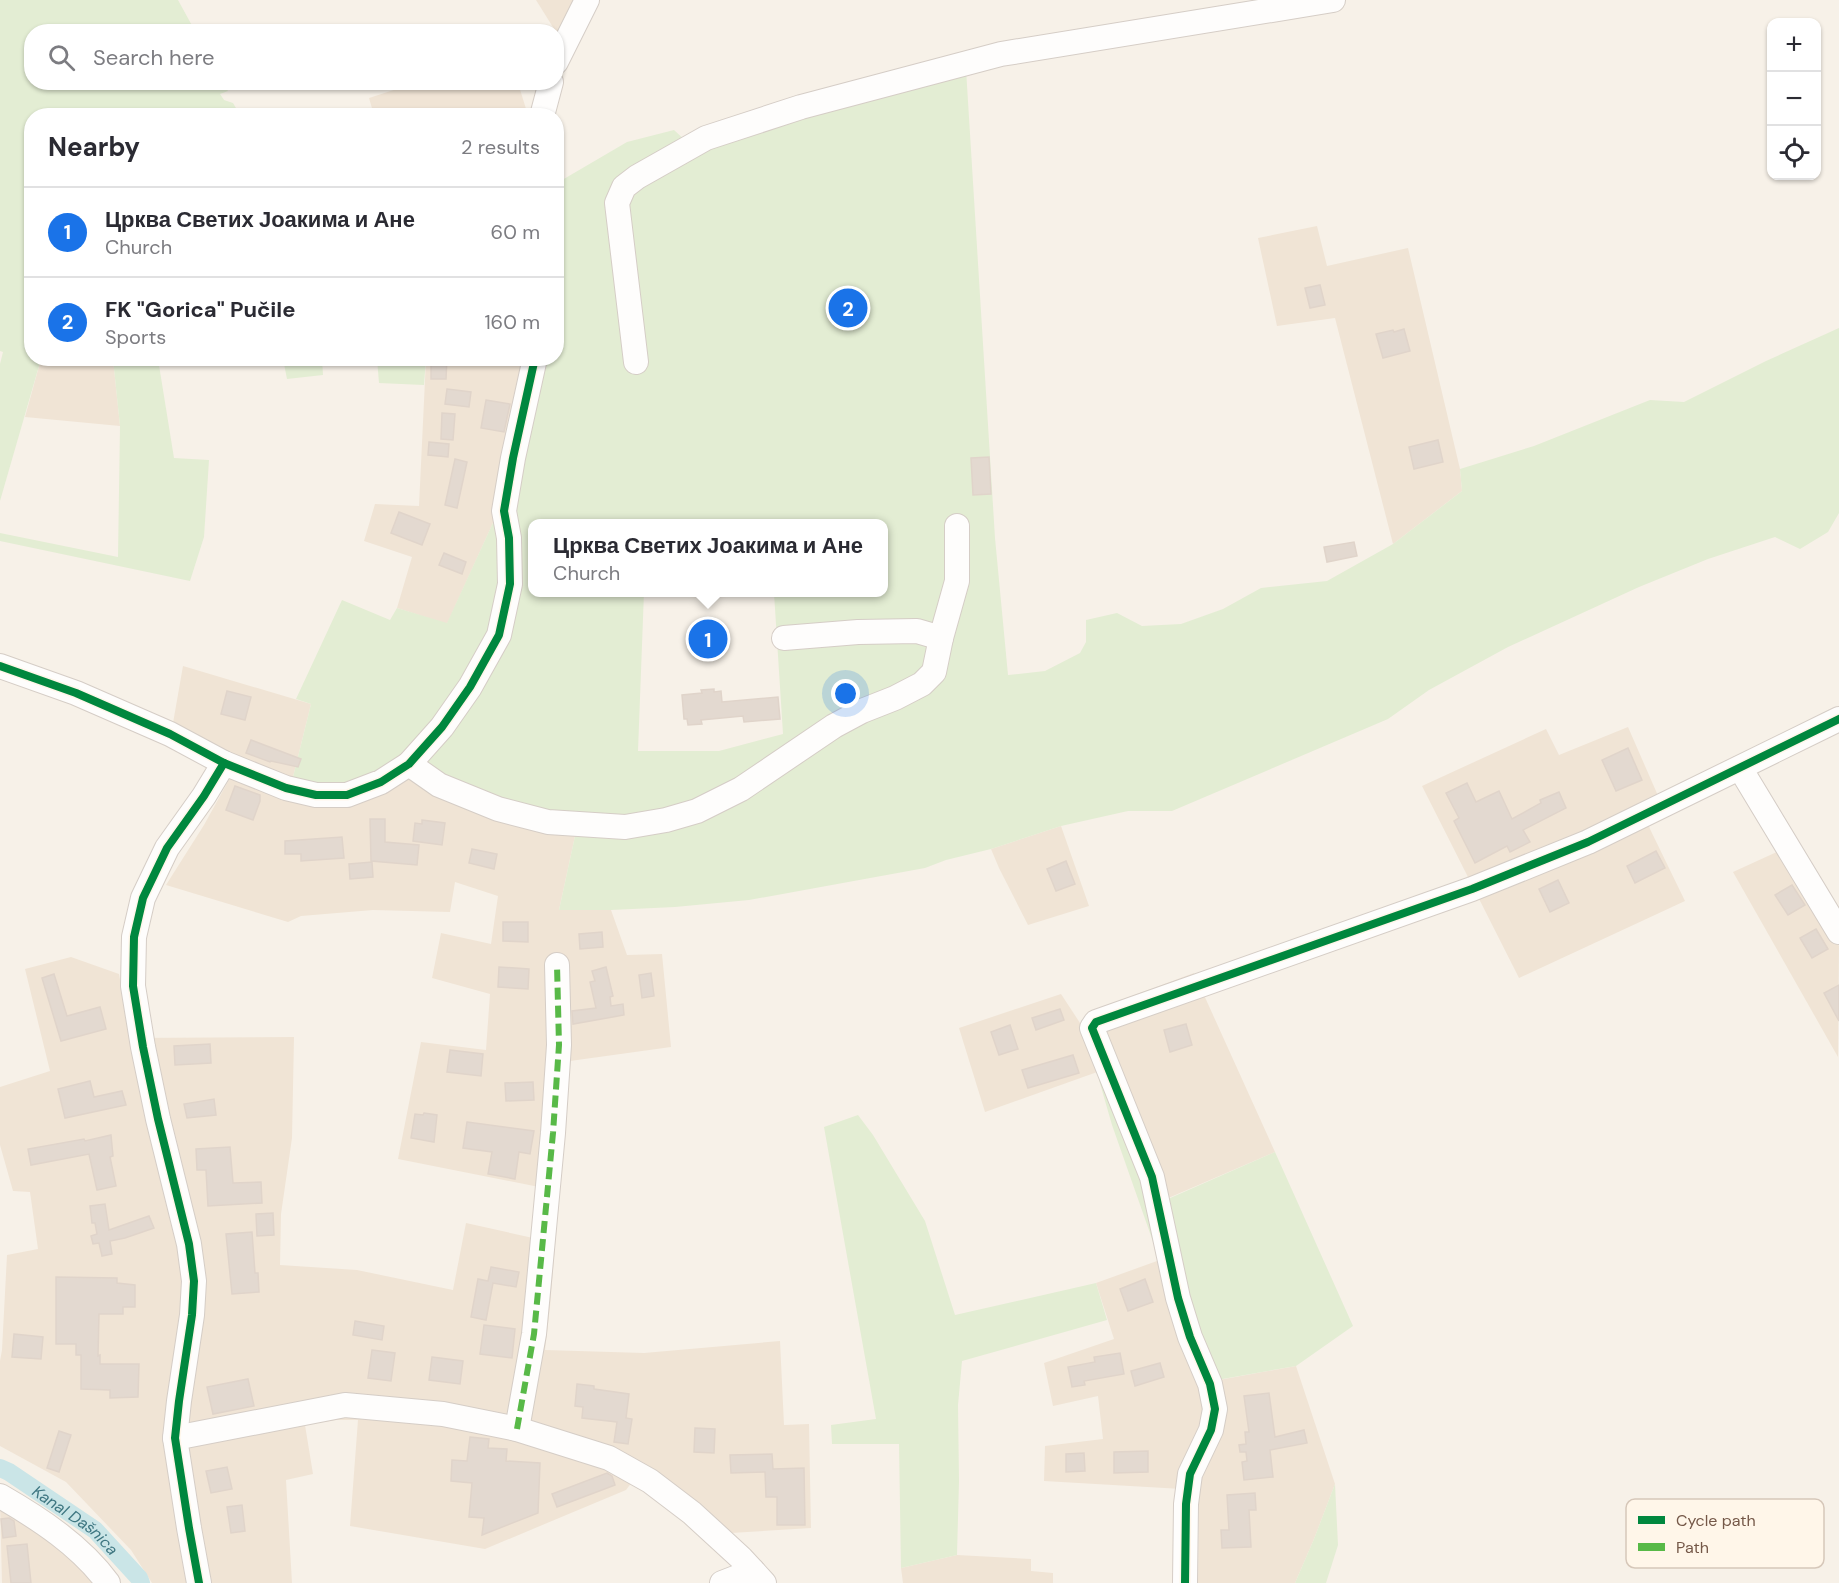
<!DOCTYPE html>
<meta charset="utf-8">
<style>
:root{--surface:#fff;--page:#f7f7f7;--text:#2b2b33;--muted:#7c7c81;--line:#e1e1e2;--accent:#1a73e8}
body{margin:0;font-family:"DM Sans",sans-serif;background:var(--page);color:var(--text)}
.controls{position:absolute;right:18px;top:18px;display:grid;overflow:hidden;border-radius:12px;box-shadow:0 2px 4px #0004}
.controls button{width:54px;height:54px;display:grid;place-items:center;padding:0;border:0;border-bottom:2px solid var(--line);background:var(--surface);color:var(--text);font:30px sans-serif}
.you{position:absolute;left:846px;top:694px;width:21px;height:21px;margin:-15px;border:4px solid #fff;border-radius:50%;background:#1a73e8;box-shadow:0 0 0 9px #1a73e833}
.badge{display:grid;place-items:center;width:39px;height:39px;border-radius:50%;background:var(--accent);color:#fff;font-size:20px;font-weight:700}
.pin{position:absolute;translate:-50% -50%;border:3px solid #fff;box-shadow:0 2px 6px #0006}
.popup{position:absolute;left:528px;top:519px;width:360px;height:78px;box-sizing:border-box;display:grid;place-content:center;border-radius:12px;background:var(--surface);filter:drop-shadow(0 2px 4px #0005);font-size:20px;white-space:nowrap;color:var(--muted)}
.popup b{font-size:22px;color:var(--text)}
.popup::after{content:'';position:absolute;left:50%;top:100%;margin-left:-12px;border:12px solid transparent;border-top-color:var(--surface)}
.list{margin:0;padding:0;list-style:none}
h2{display:flex;justify-content:space-between;align-items:center;height:78px;margin:0;padding:0 24px;font-size:26px}
h2 small{font-size:20px;font-weight:400;color:var(--muted)}
.list li{display:grid;grid-template-columns:39px 1fr auto;gap:18px;align-items:center;box-sizing:border-box;height:90px;padding:0 24px;border-top:2px solid var(--line)}
.list b{display:block;font-size:22px;white-space:nowrap}
.list p{margin:0;font-size:20px;white-space:nowrap;color:var(--muted)}
.list em{font-size:20px;font-style:normal;color:var(--muted)}
.icon{flex:none;width:33px;height:33px;fill:none;stroke:currentColor;stroke-width:2;stroke-linecap:round;stroke-linejoin:round}
.map{position:relative;flex:none;width:1839px;height:1583px;overflow:hidden}
.search{position:absolute;background:var(--surface);box-shadow:0 2px 4px #0004;left:24px;top:24px;width:540px;height:66px;display:flex;align-items:center;gap:15px;box-sizing:border-box;padding:0 21px;border-radius:24px;color:var(--muted);font-size:22px}
.panel{position:absolute;background:var(--surface);box-shadow:0 2px 4px #0004;left:24px;top:108px;width:540px;height:258px;border-radius:24px}
.map>svg:first-child{display:block}
.residential{fill:#f0e4d5}
.green{fill:#e3edd3;fill-rule:evenodd}
.lines{fill:none;stroke-linecap:round;stroke-linejoin:round}
.canal{stroke:#cae5e7;stroke-width:18}
.building{fill:#e3d9d0;stroke:#e0d4ca;stroke-width:1.5}
.minor-casing{stroke:#d5cdc6;stroke-width:26}
.minor{stroke:#fefdfc;stroke-width:24}
.quiet{stroke:#58b947;stroke-width:6;stroke-dasharray:12 6;stroke-linecap:butt}
.cycleway-casing{stroke:#fff6e9;stroke-width:11}
.cycleway{stroke:#00873e;stroke-width:8}
.labels{text-anchor:middle;stroke-width:6;stroke-linejoin:round;paint-order:stroke}
.water-label{font-size:16px;font-style:italic;fill:#3f7782;stroke:#fff6e9}
.key{fill:#fff6e9;stroke:#d6c7b9;stroke-width:1.5}
.key-label{font-size:16px;fill:#755848}
</style>
<div class="map">
<svg width="1839" height="1583" viewBox="0 0 1839 1583">
<rect width="100%" height="100%" fill="#f7f1e8"/>
<g class="residential">
<path d="M536,0H580L560,39L556,32Z"/>
<path d="M409,83H518L527,112L513,116L374,115L369,98L409,85Z"/>
<path d="M1317,226L1327,266L1408,248L1460,469L1462,491L1393,544L1335,318L1277,326L1258,238Z"/>
<path d="M41,359H113L120,426L25,417Z"/>
<path d="M426,359H525L497,514L447,624L397,608L412,557L364,541L375,504L419,506Z"/>
<path d="M183,666L311,704L292,781L412,774L520,825L575,836L559,910H611L627,955L662,954L671,1047L570,1061L550,1307L545,1350L644,1353L780,1341L784,1425L809,1424L811,1528L731,1533L632,1482L626,1490L485,1549L350,1526L358,1420H336L305,1425L313,1474L286,1480L292,1583H152L131,1550L66,1482L0,1446V1361L2,1350L7,1255L38,1249L30,1192L13,1191L0,1145V1087L50,1071L25,969L71,957L119,974L130,1038L294,1037L292,1138L281,1214L280,1265L357,1270L453,1290L466,1223L533,1238L539,1187L398,1159L421,1042L486,1050L490,994L432,978L441,933L491,944L498,896L455,882L450,912L373,910L301,916L288,922L166,885L204,825L241,758L173,723Z"/>
<path d="M1628,727L1659,798L1643,806L1650,829L1685,901L1519,978L1422,786L1546,729L1559,755Z"/>
<path d="M1061,826L1089,906L1028,925L999,868L991,849Z"/>
<path d="M1781,850L1839,946L1838,1057L1733,872Z"/>
<path d="M1194,973L1275,1152L1166,1199L1103,1040L1088,1012Z"/>
<path d="M1061,994L1082,1026L1100,1071L985,1112L959,1028Z"/>
<path d="M1157,1261L1172,1320L1183,1353L1197,1384L1296,1366L1335,1484L1314,1539L1295,1583H1198L1199,1490L1044,1481L1045,1446L1103,1439L1098,1396L1053,1406L1044,1363L1114,1339L1096,1283Z"/>
<path d="M0,1501L36,1526L100,1583H2Z"/>
<path d="M957,1555L1031,1559V1571L1053,1573V1583H903L901,1568Z"/>
</g>
<g class="green">
<path d="M0,0H178L195,31L32,32V82L223,83L228,91L220,94L224,100L233,103L240,115L32,116V358L41,359L0,501V364L3,352L0,351Z"/>
<path d="M966,69L995,538L1008,675L1045,671L1080,653L1086,642V620L1117,613L1142,626L1181,624L1223,609L1261,588L1327,581L1393,544L1462,491L1460,469L1534,446L1650,400L1684,402L1766,361L1839,328V513L1828,532L1800,549L1775,537L1708,559L1639,587L1508,647L1429,690L1388,719L1172,811H1128L1061,826L991,849L946,860L925,868L749,900L675,907L611,910H559L575,836L615,839L654,832L751,775L699,800L643,817L540,812L383,768L352,785L321,788L292,781L311,704L296,699L342,600L390,620L397,608L447,623L497,514L541,359L556,358L557,183L627,142L674,130L687,142ZM988,457L991,494L973,495L971,458ZM532,524H884V592L774,593L783,734L719,751H638L644,592H532Z"/>
<path d="M113,359H158L174,458L209,460L204,537L190,581L0,541V533L118,557L120,426Z"/>
<path d="M283,359H322L323,375L287,379Z"/>
<path d="M377,359H426L424,385L379,383Z"/>
<path d="M1105,1078L1152,1206L1275,1152L1353,1326L1296,1366L1217,1380L1157,1253L1112,1125L1099,1080Z"/>
<path d="M858,1115L873,1135L925,1221L955,1315L1096,1283L1107,1320L962,1361L958,1405L959,1481L957,1555L901,1568L899,1444H832L831,1425L876,1419L824,1127Z"/>
<path d="M1335,1484L1338,1545L1326,1583H1295L1314,1539Z"/>
</g>
<g class="lines">
<path class="canal" id="s1" d="M0,1468L9,1472L95,1530L139,1578L141,1583"/>
</g>
<g class="building">
<path d="M1320,285L1325,305L1310,308L1305,288Z"/>
<path d="M1404,329L1410,351L1383,358L1376,334L1393,330L1394,332Z"/>
<path d="M431,358H447L446,379H431Z"/>
<path d="M447,389L471,392L469,407L445,404Z"/>
<path d="M486,400L510,404L504,432L481,428Z"/>
<path d="M442,413L455,414L453,440L441,439Z"/>
<path d="M1438,440L1443,462L1414,469L1409,447Z"/>
<path d="M429,442L449,444L448,457L428,455Z"/>
<path d="M989,457L991,494L973,495L971,458Z"/>
<path d="M455,459L467,462L457,508L445,505Z"/>
<path d="M399,512L430,524L422,545L391,533Z"/>
<path d="M1354,542L1357,556L1327,562L1324,547Z"/>
<path d="M444,553L466,562L462,574L439,565Z"/>
<path d="M716,629H721L722,647L695,649L690,642L694,631Z"/>
<path d="M714,689V692L721,691L722,702L778,697L780,719L744,722L743,716L701,720L702,724L688,725L687,719H684L682,695L702,693L701,690Z"/>
<path d="M227,691L251,697L245,720L221,714Z"/>
<path d="M251,740L301,759L298,767L271,761L270,762L246,753Z"/>
<path d="M1628,748L1642,780L1616,791L1602,760Z"/>
<path d="M1467,783L1476,802L1499,791L1512,819L1541,803L1540,800L1559,792L1566,808L1523,830L1530,842L1510,852L1507,846L1475,863L1454,821L1459,818L1446,793Z"/>
<path d="M235,786L260,795V801L253,820L226,810Z"/>
<path d="M370,819H385V842L419,845L417,865L371,861Z"/>
<path d="M422,820L445,823L442,845L413,841L415,823L422,824Z"/>
<path d="M342,837L344,858L301,861V854H285V841Z"/>
<path d="M472,849L497,854L494,869L469,863Z"/>
<path d="M1656,851L1665,868L1635,883L1627,866Z"/>
<path d="M1066,861L1075,884L1056,891L1047,869Z"/>
<path d="M372,862L373,877L350,879L349,864Z"/>
<path d="M1558,880L1569,903L1550,912L1539,889Z"/>
<path d="M1792,885L1805,905L1788,915L1775,895Z"/>
<path d="M503,922H528V942L503,941Z"/>
<path d="M1816,929L1828,949L1812,958L1800,938Z"/>
<path d="M602,932L603,947L580,949L579,934Z"/>
<path d="M499,967L529,969L528,989L498,987Z"/>
<path d="M606,967L613,996L610,997L611,1006L623,1004L624,1015L573,1024L572,1011L596,1008L590,982L595,981L592,971Z"/>
<path d="M651,973L654,996L642,998L639,975Z"/>
<path d="M54,974L67,1016L100,1007L106,1029L61,1041L42,978Z"/>
<path d="M1839,985V1021L1824,993Z"/>
<path d="M1060,1009L1064,1020L1036,1030L1032,1018Z"/>
<path d="M1186,1024L1192,1045L1170,1052L1164,1030Z"/>
<path d="M1010,1025L1018,1049L999,1055L991,1032Z"/>
<path d="M210,1044L211,1063L175,1065L174,1046Z"/>
<path d="M450,1050L483,1054L481,1076L447,1072Z"/>
<path d="M1073,1055L1079,1073L1028,1088L1022,1070Z"/>
<path d="M90,1081L94,1097L122,1091L126,1105L65,1118L58,1089Z"/>
<path d="M533,1082L534,1100L506,1101L505,1083Z"/>
<path d="M214,1099L216,1115L187,1118L184,1104Z"/>
<path d="M424,1113L437,1115L434,1142L411,1138L415,1114L423,1115Z"/>
<path d="M467,1122L534,1131L530,1154L519,1152L515,1179L488,1174L492,1152L463,1148Z"/>
<path d="M111,1135L113,1156L110,1157L116,1186L97,1190L89,1154L31,1165L28,1149L84,1139L85,1141Z"/>
<path d="M230,1147L233,1183L261,1182L262,1203L208,1206L206,1170H197L196,1149Z"/>
<path d="M105,1204L109,1230L149,1216L154,1228L125,1238L110,1241L112,1254L102,1256L99,1243L93,1244L91,1236L97,1234L95,1223H92L90,1206Z"/>
<path d="M273,1213L274,1235L257,1236L256,1214Z"/>
<path d="M252,1232L255,1273H258L259,1292L232,1294L226,1234Z"/>
<path d="M491,1267L519,1272L516,1287L493,1283L486,1320L471,1317L478,1279L488,1281Z"/>
<path d="M56,1277L117,1278V1283L135,1285V1307H123V1314H99L98,1356L100,1355V1364H139L138,1397L110,1398V1390L81,1389V1355H76V1344H56Z"/>
<path d="M1145,1279L1153,1302L1128,1311L1120,1289Z"/>
<path d="M355,1321L384,1326L382,1340L353,1335Z"/>
<path d="M484,1325L515,1329L512,1358L480,1354Z"/>
<path d="M14,1334L43,1337L41,1359L12,1357Z"/>
<path d="M372,1350L395,1353L391,1381L368,1378Z"/>
<path d="M1120,1353L1124,1374L1084,1381L1085,1385L1072,1387L1068,1367L1095,1362L1094,1357Z"/>
<path d="M432,1357L463,1361L460,1384L429,1380Z"/>
<path d="M1160,1363L1164,1377L1135,1386L1131,1371Z"/>
<path d="M248,1379L254,1406L213,1414L207,1387Z"/>
<path d="M577,1384L594,1386V1389L629,1394L626,1418L632,1419L628,1444L614,1442L617,1422L582,1418L583,1407L575,1406Z"/>
<path d="M1269,1393L1275,1437L1304,1430L1307,1443L1270,1450L1273,1477L1244,1480L1242,1462L1247,1461L1246,1452H1240L1239,1445L1246,1444L1245,1432H1249L1244,1396Z"/>
<path d="M695,1428L715,1429L714,1453L694,1452Z"/>
<path d="M59,1431L71,1435L59,1472L47,1468Z"/>
<path d="M470,1437L489,1439L488,1448L507,1449L506,1461L540,1463L538,1513L482,1535L484,1518L469,1517L472,1483L451,1481L452,1460L467,1461Z"/>
<path d="M1148,1451V1472L1114,1473V1452Z"/>
<path d="M1084,1453L1085,1471L1066,1472V1454Z"/>
<path d="M772,1454L773,1469L804,1468L805,1525H777V1497H766L765,1472L731,1473L730,1455Z"/>
<path d="M227,1467L232,1489L211,1493L206,1471Z"/>
<path d="M607,1473L612,1476L615,1485L557,1507L552,1494Z"/>
<path d="M1255,1493L1256,1510H1249L1251,1547L1222,1548L1221,1530H1229L1227,1495Z"/>
<path d="M242,1505L245,1531L231,1533L227,1507Z"/>
<path d="M9,1518L14,1521L16,1536L3,1538L1,1519Z"/>
<path d="M27,1544L31,1583H11L7,1546Z"/>
</g>
<g class="lines">
<defs>
<g id="minor">
<path d="M556,62L587,0"/>
<path d="M542,116L551,82"/>
<path d="M636,362L617,203L624,187L637,177L706,138L801,107L1001,54L1333,0"/>
<path d="M941,638L957,581V526"/>
<path d="M0,666L76,693L170,734L224,763L286,788L316,795H347L381,782L409,764L442,727L470,687L499,635L510,584L509,538L504,511L513,458L535,358"/>
<path d="M409,764L439,785L498,809L548,822L625,827L666,820L697,811L741,789L834,726L862,711L895,698L922,684L934,672L941,638L917,631L858,632L784,638"/>
<path d="M1740,768L1839,932"/>
<path d="M517,1429L534,1334L553,1133L559,1045L557,965"/>
<path d="M175,1438L345,1405L443,1414L517,1429L609,1458L650,1481L692,1513L741,1558L764,1583"/>
<path d="M0,1496C40,1519 81,1546 108,1583"/>
<path d="M199,1583L189,1528L175,1438L179,1401L192,1315L194,1281L189,1244L158,1119L143,1047L133,986L134,937L143,898L167,848L204,796L224,763"/>
<path d="M722,1583L753,1571"/>
<path d="M1185,1583L1186,1504L1190,1474L1211,1430L1215,1409L1210,1384L1190,1337L1178,1298L1152,1177L1092,1028L1096,1022L1472,889L1588,842L1839,719"/>
</g>
</defs>
<use href="#minor" class="minor-casing"/>
<use href="#minor" class="minor"/>
<g class="quiet">
<path d="M528,116L534,114"/>
<path d="M517,1429L534,1334L553,1133L559,1045L557,965"/>
</g>
<defs>
<g id="cycleway">
<path d="M0,666L76,693L170,734L224,763L286,788L316,795H347L381,782L409,764L442,727L470,687L499,635L510,584L509,538L504,511L513,458L535,358"/>
<path d="M199,1583L189,1528L175,1438L179,1401L192,1315L194,1281L189,1244L158,1119L143,1047L133,986L134,937L143,898L167,848L204,796L224,763"/>
<path d="M1185,1583L1186,1504L1190,1474L1211,1430L1215,1409L1210,1384L1190,1337L1178,1298L1152,1177L1092,1028L1096,1022L1472,889L1588,842L1839,719"/>
</g>
</defs>
<use href="#cycleway" class="cycleway-casing"/>
<use href="#cycleway" class="cycleway"/>
</g>
<g class="labels">
<g class="water-label">
<text dy="6" stroke="none"><textPath href="#s1" startOffset="92">Kanal Dašnica</textPath></text>
</g>
</g>
<rect x="1626" y="1499" width="198" height="69" rx="9" class="key"/>
<rect x="1638" y="1516" width="27" height="8" fill="#00873e"/>
<rect x="1638" y="1543" width="27" height="8" fill="#58b947"/>
<g class="key-label">
<text x="1676" y="1526">Cycle path</text>
<text x="1676" y="1553">Path</text>
</g>
</svg>
<div class="controls">
<button>+</button>
<button>−</button>
<button><svg class="icon" aria-label="locate" viewBox="0 0 24 24"><circle cx="12" cy="12" r="6"/><path d="M12 2v4M12 18v4M2 12h4M18 12h4"/></svg></button>
</div>
<div class="you"></div>
<div class="pin badge" style="left:708px;top:639px">1</div>
<div class="popup"><b>Црква Светих Јоакима и Ане</b>Church</div>
<div class="pin badge" style="left:848px;top:308px">2</div>
<div class="search"><svg class="icon" aria-label="search" viewBox="0 0 24 24"><circle cx="10" cy="10" r="6"/><path d="M15 15l6 6"/></svg>Search here</div>
<section class="panel">
<h2>Nearby<small>2 results</small></h2>
<ul class="list">
<li><span class="badge">1</span><div><b>Црква Светих Јоакима и Ане</b><p>Church</p></div><em>60 m</em></li>
<li><span class="badge">2</span><div><b>FK &quot;Gorica&quot; Pučile</b><p>Sports</p></div><em>160 m</em></li>
</ul>
</section>
</div>
